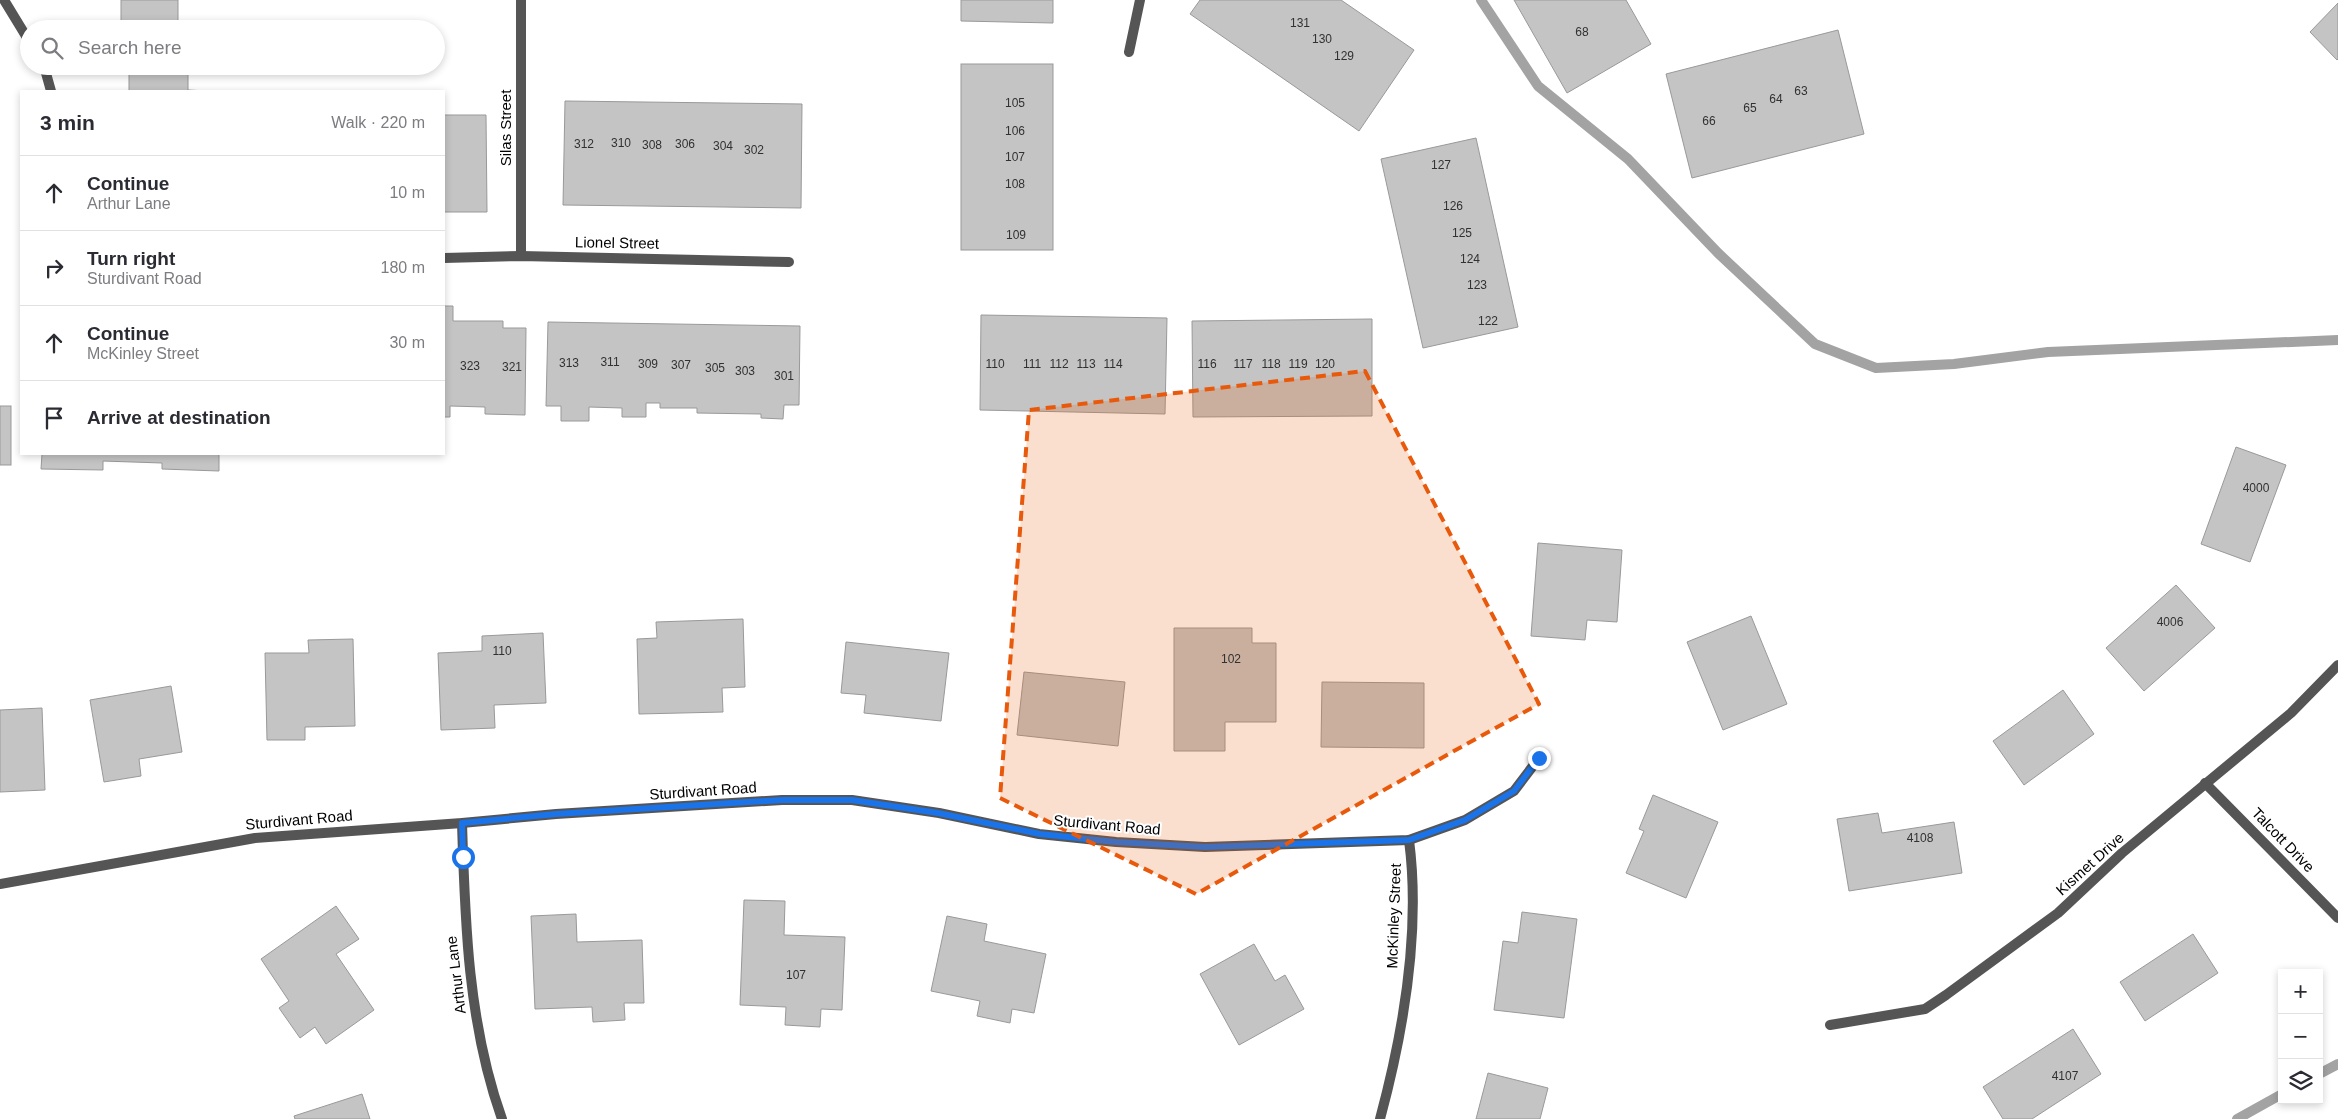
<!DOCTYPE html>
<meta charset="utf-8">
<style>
:root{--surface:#fff;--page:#f2f2f3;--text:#2b2b33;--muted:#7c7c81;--line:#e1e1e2}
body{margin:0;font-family:Helvetica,sans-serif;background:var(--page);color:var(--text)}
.controls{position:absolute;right:15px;bottom:15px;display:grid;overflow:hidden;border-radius:0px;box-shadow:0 2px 8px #0003}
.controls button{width:45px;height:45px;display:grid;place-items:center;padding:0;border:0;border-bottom:1px solid var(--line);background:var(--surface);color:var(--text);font:25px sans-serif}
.stop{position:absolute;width:15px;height:15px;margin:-11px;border:4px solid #1a73e8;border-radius:50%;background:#fff}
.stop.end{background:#1a73e8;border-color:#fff;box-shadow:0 1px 5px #0008}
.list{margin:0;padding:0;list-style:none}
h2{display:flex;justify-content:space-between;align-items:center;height:65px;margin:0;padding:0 20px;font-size:21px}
h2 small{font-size:16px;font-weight:400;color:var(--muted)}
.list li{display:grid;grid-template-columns:32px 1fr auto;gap:15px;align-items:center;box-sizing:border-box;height:75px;padding:0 20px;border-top:1px solid var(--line)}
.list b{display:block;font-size:19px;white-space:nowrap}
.list p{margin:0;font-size:16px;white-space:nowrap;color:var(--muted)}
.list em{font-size:16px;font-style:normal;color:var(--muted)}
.icon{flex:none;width:28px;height:28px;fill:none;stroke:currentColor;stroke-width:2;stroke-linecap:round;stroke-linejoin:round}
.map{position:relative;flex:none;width:2338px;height:1119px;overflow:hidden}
.search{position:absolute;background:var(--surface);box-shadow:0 2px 8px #0003;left:20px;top:20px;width:425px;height:55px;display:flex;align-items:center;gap:12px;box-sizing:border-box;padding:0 18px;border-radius:28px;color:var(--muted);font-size:19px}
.panel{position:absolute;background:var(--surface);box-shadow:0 2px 8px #0003;left:20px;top:90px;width:425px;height:365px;border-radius:0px}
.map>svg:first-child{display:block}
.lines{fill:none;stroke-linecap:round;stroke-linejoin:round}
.stream{stroke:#a3a3a3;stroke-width:10}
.building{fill:#c4c4c4;stroke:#999}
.street{stroke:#555;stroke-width:10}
.route{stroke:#1a73e8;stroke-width:6}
.marked{fill:#e8590c;fill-opacity:0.2;stroke:#e8590c;stroke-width:4;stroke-dasharray:10 6;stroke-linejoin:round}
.labels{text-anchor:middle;stroke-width:4;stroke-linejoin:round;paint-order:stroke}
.number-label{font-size:12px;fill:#313131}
.street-label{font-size:15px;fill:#000;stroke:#fff}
</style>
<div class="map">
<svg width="2338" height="1119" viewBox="0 0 2338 1119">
<rect width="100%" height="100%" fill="#fff"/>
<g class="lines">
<g class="stream">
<path d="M1481,0L1538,86L1628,159L1718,253L1815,344L1876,368L1954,364L2048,352L2338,340"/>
<path d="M2319,1074L2338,1064"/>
<path d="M2237,1119L2282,1094"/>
</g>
</g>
<g class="building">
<rect x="121" y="0" width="57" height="29"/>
<path d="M961,0H1053V23L961,21Z"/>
<path d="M1200,0H1341L1414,50L1359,131L1190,14Z"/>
<path d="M1514,0H1626L1651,44L1567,93Z"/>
<path d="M2338,3V59L2337,60L2310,32Z"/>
<path d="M1838,30L1864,134L1692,178L1666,74Z"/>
<rect x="961" y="64" width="92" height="186"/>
<path d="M129,66H188V90L207,91H129Z"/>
<path d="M565,101L802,104L801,208L563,205Z"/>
<path d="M444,115H486L487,212H444Z"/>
<path d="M1476,138L1518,327L1423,348L1381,159Z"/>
<path d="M444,306H453V321H503V328H526L525,415L485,414V407L450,406V417H444Z"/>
<path d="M981,315L1167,318L1165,414L980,410Z"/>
<path d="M1372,319V416L1193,417L1192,321Z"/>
<path d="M548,322L800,326L799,405H784L783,419L761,418V414L697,413V408H660V403H646V417H622V408L589,407V421H561V406H546Z"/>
<rect x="0" y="406" width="11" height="59"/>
<path d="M2236,447L2286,465L2250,562L2201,544Z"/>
<path d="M42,454H219V471L162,469V463L103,461V470L41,469Z"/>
<path d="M1538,543L1622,550L1617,622L1587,620L1585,640L1531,636Z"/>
<path d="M2176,585L2215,628L2144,691L2106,648Z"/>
<path d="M1751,616L1787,704L1723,730L1687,642Z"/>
<path d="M743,619L745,687L722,688L723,712L639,714L637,639L657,638L656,622Z"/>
<path d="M1174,628H1252V643H1276V722H1225V751H1174Z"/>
<path d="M543,633L546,703L494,705L495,728L441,730L438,653L482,651V636Z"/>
<path d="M353,639L355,726L305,727V740H267L265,653H309L308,640Z"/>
<path d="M846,642L949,653L941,721L864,713L866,695L841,693Z"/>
<path d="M1024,672L1125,682L1118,746L1017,735Z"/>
<path d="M1322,682L1424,683V748L1321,747Z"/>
<path d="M171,686L182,752L139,759L141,776L104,782L90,700Z"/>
<path d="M2063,690L2094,734L2024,785L1993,741Z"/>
<path d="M42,708L45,790L0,792V710Z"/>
<path d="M1653,795L1718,822L1686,898L1626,873L1644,831L1639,829Z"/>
<path d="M1878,813L1882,833L1954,822L1962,873L1849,891L1837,819Z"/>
<path d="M744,900L785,901L784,935L845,937L842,1010L821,1009L820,1027L785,1025L786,1007L740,1005Z"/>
<path d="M336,906L359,939L336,954L374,1010L326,1044L315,1027L300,1038L279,1008L289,1001L261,959Z"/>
<path d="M1522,912L1577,919L1564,1018L1494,1010L1503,941L1518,943Z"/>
<path d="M576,914L577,942L642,940L644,1003H624L625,1020L593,1022L592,1007L535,1009L531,916Z"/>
<path d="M947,916L987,924L984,941L1046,954L1034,1013L1012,1009L1010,1023L977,1016L980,1001L931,991Z"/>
<path d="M2193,934L2218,973L2145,1021L2120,982Z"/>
<path d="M1254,944L1275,981L1285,975L1304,1009L1239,1045L1200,974Z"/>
<path d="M2073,1029L2101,1074L2032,1119H2003L1983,1087Z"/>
<path d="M1488,1073L1548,1088L1540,1119H1476Z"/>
<path d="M362,1094L370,1119H295L294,1116Z"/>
</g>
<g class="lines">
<g class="street">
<path d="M4,0L29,41"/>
<path d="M521,0V256"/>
<path d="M1129,52L1140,0"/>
<path d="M44,66L51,91"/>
<path d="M444,258L521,256L789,262"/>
<path d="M2205,783L2338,918"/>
<path d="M462,823C465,923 468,1024 502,1119"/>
<path d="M0,884L255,838L462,823L556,814L782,800H852L939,813L1039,834L1116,842L1205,847L1409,840L1465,820L1514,791L1539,758"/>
<path d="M1830,1025L1925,1009L1946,995L2058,913L2122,853L2291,713L2338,665"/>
<path d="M1380,1119C1404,1030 1421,932 1409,840"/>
</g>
</g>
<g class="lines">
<path class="route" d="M463,857L462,823L556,814L782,800H852L938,813L1040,834L1116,842L1205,847L1409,840L1465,820L1514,791L1539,758"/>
</g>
<path class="marked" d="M1365,371L1539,704L1196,894L1000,798L1029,410Z"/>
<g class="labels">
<g class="number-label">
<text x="1300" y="27">131</text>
<text x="1582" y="36">68</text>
<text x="1322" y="43">130</text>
<text x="1344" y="60">129</text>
<text x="1801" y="95">63</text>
<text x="1776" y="103">64</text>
<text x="1015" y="107">105</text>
<text x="1750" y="112">65</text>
<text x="1709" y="125">66</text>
<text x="1015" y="135">106</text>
<text x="621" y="147">310</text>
<text x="584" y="148">312</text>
<text x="685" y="148">306</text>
<text x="652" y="149">308</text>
<text x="723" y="150">304</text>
<text x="754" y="154">302</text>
<text x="1015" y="161">107</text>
<text x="1441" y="169">127</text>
<text x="1015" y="188">108</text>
<text x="1453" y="210">126</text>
<text x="1462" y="237">125</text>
<text x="1016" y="239">109</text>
<text x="1470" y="263">124</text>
<text x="1477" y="289">123</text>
<text x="1488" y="325">122</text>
<text x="610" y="366">311</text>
<text x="569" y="367">313</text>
<text x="648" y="368">309</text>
<text x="995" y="368">110</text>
<text x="1032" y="368">111</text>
<text x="1059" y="368">112</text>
<text x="1086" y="368">113</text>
<text x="1113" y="368">114</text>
<text x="1207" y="368">116</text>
<text x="1243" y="368">117</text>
<text x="1271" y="368">118</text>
<text x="1298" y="368">119</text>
<text x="1325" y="368">120</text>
<text x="681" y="369">307</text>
<text x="470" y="370">323</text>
<text x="512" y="371">321</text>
<text x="715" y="372">305</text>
<text x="745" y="375">303</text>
<text x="784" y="380">301</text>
<text x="2256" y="492">4000</text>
<text x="2170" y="626">4006</text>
<text x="502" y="655">110</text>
<text x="1231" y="663">102</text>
<text x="1920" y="842">4108</text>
<text x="796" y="979">107</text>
<text x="2065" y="1080">4107</text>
</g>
<g class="street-label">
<text transform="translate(506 128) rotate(-90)" y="5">Silas Street</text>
<text transform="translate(617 243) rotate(1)" y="5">Lionel Street</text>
<text transform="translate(703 791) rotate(-4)" y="5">Sturdivant Road</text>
<text transform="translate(299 820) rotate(-5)" y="5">Sturdivant Road</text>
<text transform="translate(1107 825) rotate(5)" y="5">Sturdivant Road</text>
<text transform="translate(2283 840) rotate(46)" y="5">Talcott Drive</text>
<text transform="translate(2090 864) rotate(-42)" y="5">Kismet Drive</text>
<text transform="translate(1394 916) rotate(-88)" y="5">McKinley Street</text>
<text transform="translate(456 975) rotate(-97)" y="5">Arthur Lane</text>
</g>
</g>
</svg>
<div class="controls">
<button>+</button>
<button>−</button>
<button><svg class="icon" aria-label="layers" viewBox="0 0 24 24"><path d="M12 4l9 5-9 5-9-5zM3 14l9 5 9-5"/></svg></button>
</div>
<div class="stop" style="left:463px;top:857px"></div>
<div class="stop end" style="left:1539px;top:758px"></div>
<div class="search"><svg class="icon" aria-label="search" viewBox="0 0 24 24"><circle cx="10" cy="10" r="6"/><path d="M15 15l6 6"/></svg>Search here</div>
<section class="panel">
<h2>3 min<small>Walk · 220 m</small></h2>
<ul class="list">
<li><svg class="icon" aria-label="ahead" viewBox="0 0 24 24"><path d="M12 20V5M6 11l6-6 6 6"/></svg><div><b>Continue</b><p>Arthur Lane</p></div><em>10 m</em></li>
<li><svg class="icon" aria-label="right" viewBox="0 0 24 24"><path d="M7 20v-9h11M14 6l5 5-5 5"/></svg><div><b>Turn right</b><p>Sturdivant Road</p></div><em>180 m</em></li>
<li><svg class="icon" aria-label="ahead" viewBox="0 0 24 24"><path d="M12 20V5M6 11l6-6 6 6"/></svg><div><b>Continue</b><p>McKinley Street</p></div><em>30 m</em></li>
<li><svg class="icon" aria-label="arrive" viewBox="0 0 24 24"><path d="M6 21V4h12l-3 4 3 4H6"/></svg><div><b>Arrive at destination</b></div></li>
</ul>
</section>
</div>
